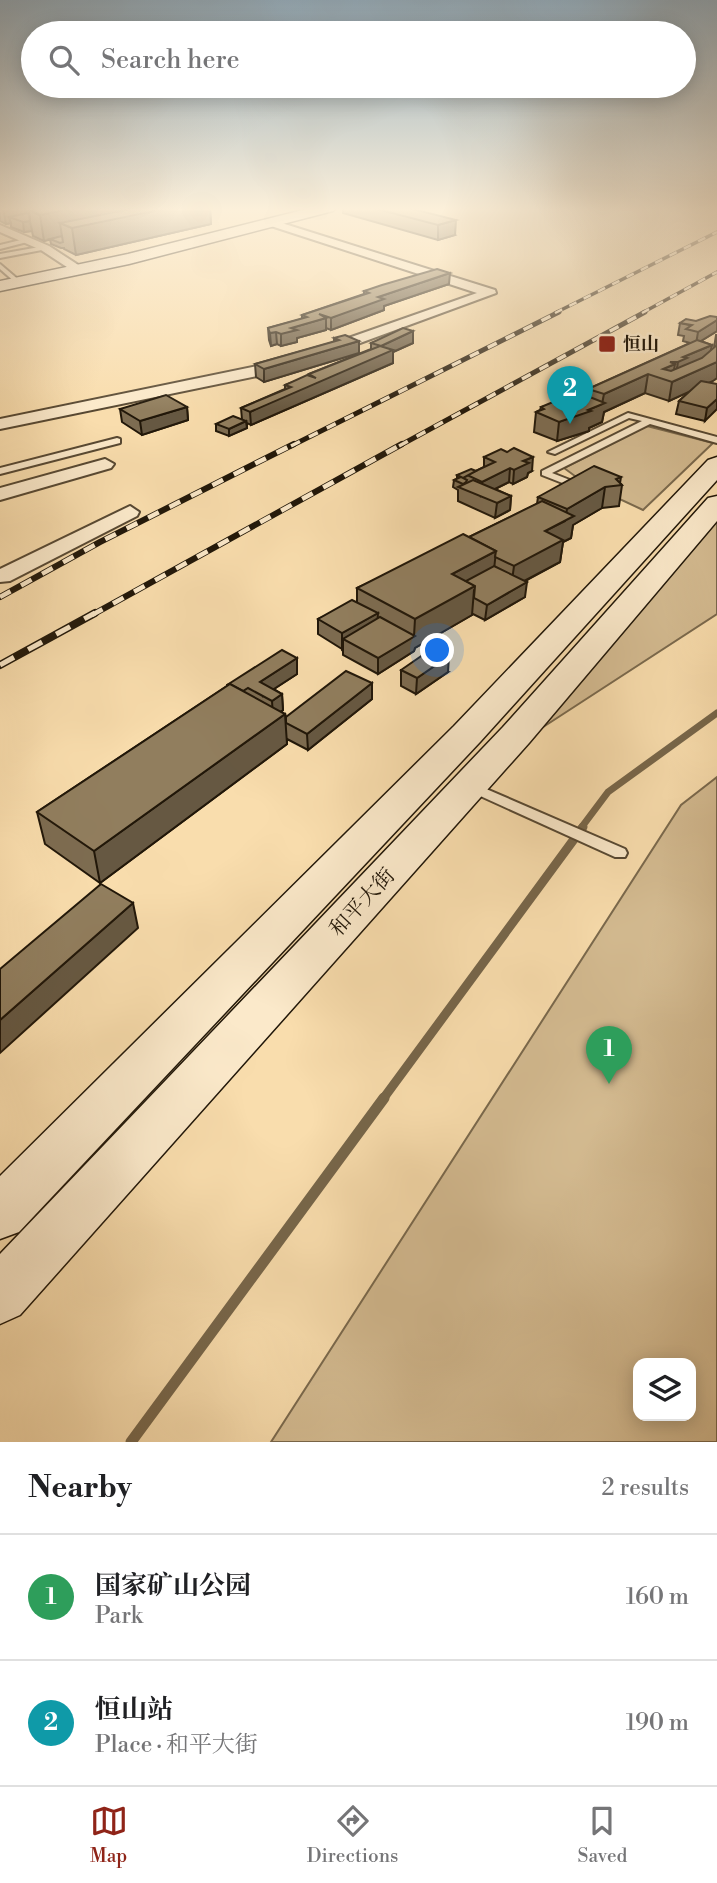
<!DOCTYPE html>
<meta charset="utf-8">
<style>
:root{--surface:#fff;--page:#f2f2f2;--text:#202124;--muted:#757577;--line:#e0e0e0;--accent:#8f2418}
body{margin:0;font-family:"Libre Bodoni","Noto Serif SC",serif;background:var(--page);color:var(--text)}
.controls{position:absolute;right:21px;bottom:21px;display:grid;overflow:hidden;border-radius:14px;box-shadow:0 4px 18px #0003}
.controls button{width:63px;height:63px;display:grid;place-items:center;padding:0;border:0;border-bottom:2px solid var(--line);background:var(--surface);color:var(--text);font:35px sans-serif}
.you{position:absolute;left:438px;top:651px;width:24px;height:24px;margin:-18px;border:5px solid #fff;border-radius:50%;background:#1a73e8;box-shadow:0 0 0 10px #1a73e833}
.badge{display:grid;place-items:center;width:46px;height:46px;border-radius:50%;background:var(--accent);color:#fff;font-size:23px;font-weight:700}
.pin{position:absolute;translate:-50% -58px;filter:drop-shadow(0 2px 4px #0008)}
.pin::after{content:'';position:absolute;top:37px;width:24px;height:21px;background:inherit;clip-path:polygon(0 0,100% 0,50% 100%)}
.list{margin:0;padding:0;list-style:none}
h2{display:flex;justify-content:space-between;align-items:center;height:91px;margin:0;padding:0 28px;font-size:30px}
h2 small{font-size:23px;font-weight:400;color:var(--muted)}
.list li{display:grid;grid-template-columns:46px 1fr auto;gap:21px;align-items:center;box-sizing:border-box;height:126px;padding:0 28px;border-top:2px solid var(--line)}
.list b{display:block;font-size:26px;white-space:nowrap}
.list p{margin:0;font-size:23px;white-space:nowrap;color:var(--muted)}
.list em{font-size:23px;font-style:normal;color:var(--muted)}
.icon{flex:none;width:38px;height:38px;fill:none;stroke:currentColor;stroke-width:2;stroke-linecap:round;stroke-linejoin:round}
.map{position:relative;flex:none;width:717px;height:1442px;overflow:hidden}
.search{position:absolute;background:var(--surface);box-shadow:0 4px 18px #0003;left:21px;right:21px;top:21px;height:77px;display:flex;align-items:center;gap:18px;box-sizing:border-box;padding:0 24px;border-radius:38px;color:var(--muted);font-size:26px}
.sheet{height:343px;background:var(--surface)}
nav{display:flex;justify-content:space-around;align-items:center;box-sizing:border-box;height:98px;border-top:2px solid var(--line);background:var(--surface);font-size:19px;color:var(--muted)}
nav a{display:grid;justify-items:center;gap:4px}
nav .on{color:var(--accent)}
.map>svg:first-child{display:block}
.green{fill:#d4bb91;stroke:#7a694d;stroke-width:2;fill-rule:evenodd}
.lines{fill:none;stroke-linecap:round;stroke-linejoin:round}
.stream-far2{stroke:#77664a;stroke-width:7}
.stream-far1{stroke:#77664a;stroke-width:9}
.stream{stroke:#77664a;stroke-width:11}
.lane-casing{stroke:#574832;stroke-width:4}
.street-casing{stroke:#574832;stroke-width:4}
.secondary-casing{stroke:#211709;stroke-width:3}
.lane{fill:#fbe9ca;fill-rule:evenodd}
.street{fill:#fbe9ca;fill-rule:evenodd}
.secondary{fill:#fbe9ca;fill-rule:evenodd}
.rail-far3-casing{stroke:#211709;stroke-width:3.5}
.rail-far2-casing{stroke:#211709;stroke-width:5}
.rail-far1-casing{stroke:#211709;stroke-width:6}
.rail-casing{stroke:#211709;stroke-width:8}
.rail-far3{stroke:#fbe9ca;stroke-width:2.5;stroke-dasharray:8;stroke-linecap:butt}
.rail-far2{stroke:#fbe9ca;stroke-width:3.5;stroke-dasharray:10;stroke-linecap:butt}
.rail-far1{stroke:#fbe9ca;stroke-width:4.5;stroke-dasharray:12;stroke-linecap:butt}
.rail{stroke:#fbe9ca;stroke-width:5;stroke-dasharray:16;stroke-linecap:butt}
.wall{fill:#7d6c51;stroke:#211709;stroke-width:2}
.shaded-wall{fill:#665842;stroke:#211709;stroke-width:2}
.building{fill:#917e5e;stroke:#211709;stroke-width:2}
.poi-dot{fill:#8f2418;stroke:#fbe9ca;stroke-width:2.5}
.labels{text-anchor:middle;stroke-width:5;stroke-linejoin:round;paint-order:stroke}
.far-poi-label{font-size:18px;font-weight:bold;fill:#211709;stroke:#fbe9ca;text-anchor:start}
.street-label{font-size:21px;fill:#211709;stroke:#fbe9ca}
</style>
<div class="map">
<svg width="717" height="1442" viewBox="0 0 717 1442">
<rect width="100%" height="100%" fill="#f9ddad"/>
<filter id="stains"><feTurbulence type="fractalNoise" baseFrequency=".00286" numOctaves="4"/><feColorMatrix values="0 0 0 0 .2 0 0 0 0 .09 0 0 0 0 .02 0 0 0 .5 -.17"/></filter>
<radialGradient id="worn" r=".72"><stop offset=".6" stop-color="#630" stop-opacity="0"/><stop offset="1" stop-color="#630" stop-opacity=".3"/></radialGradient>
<g class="green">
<path d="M647,426L713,443L643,510L583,482L564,468Z"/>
<path d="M717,520V614L517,744Z"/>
<path d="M717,777V1442H271L681,805ZM691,1363V1416H638V1363Z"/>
</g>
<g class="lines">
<path class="stream-far2" d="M581,828L608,792L717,713"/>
<path class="stream-far1" d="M383,1099L583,827"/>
<path class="stream" d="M131,1442L384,1098"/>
<defs>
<g id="lane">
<path d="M29,238L31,241L0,249V245Z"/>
<path d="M45,246L47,249L0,258V254Z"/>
<path d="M0,264L20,281V283H16L0,269Z"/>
<path d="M628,413L717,437V443L650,424L552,473L575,482V486L565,491L560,488L565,484L542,475V471L642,421L629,418L555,454L548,452Z"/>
<path d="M117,438L120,439V443L0,474V468Z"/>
<path d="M470,782L625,849L627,853L625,857H615L465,789L463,786L465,783Z"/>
</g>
<g id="street">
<path d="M272,220L495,290L496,293L330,354H320L318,351L320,348L477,293L268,225L266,223Z"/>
<path d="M0,225L49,246L86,270L76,273L41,250L0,232Z"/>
<path d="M287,360L292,361L294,364L272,373L0,429V419Z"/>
<path d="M105,459L114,464L111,468L0,500V488Z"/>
<path d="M130,506L139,512L137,516L10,581L0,582V569Z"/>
</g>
<g id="secondary">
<path d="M311,208H336L333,211L129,264L0,291V281L128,254Z"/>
<path d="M717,457V480L480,742L19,1232L0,1239V1176L454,726L708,460Z"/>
<path d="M717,496V521L529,743L20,1315L0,1324V1254L503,727L708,498Z"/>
</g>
</defs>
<use href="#lane" class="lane-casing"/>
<use href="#street" class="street-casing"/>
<use href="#secondary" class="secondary-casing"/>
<use href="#lane" class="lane"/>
<use href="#street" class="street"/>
<use href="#secondary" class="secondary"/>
<defs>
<g id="rail-far3">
<path d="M555,313L717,232"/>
<path d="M642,313L717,272"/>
</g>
<g id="rail-far2">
<path d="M291,446L559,312"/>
<path d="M399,446L645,312"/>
</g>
<g id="rail-far1">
<path d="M0,597L100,542L294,444"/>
<path d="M92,615L402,444"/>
</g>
<path id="rail" d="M0,665L95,613"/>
</defs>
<use href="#rail-far3" class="rail-far3-casing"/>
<use href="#rail-far2" class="rail-far2-casing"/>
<use href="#rail-far1" class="rail-far1-casing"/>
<use href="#rail" class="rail-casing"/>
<use href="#rail-far3" class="rail-far3"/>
<use href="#rail-far2" class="rail-far2"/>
<use href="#rail-far1" class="rail-far1"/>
<use href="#rail" class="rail"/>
</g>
<g class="wall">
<path d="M0,208H210L211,224L76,255L64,249V248H61L51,244L50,239L44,241L33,236L32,231L24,232L11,227V223L6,224L0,221Z"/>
<path d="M341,208H409L455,235L438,240L343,213V208Z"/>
<path d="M449,284L384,306V310L331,330L326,328V330L297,338V342L281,346L277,344L271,346L269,340L268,328L302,319V315L364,294V291Z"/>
<path d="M680,323L717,331L701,341L712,345L710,351L714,348L716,335H717V378L709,383L715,384L705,421L676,414L679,401L690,391L669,401L645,393L604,412L602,422L589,428V431L557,441L534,432L536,412L540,410L541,407L587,396L588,389L690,343L683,341L684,336L678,335Z"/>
<path d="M413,331V343L393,352V363L251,425L247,423V428L229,436L216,431V424L242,420L241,408L285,389V385L309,376V374L371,349V343Z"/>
<path d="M334,338L359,353L264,382L256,377L255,364L334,342Z"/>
<path d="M187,407L188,420L142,435L122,422L120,409Z"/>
<path d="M484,457L532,471L528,473L527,477L513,484L509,482L495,489L511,496L510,510L495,518L458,501V490L453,487L454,480L457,479V475L476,471L484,467Z"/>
<path d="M621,477L620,483L622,485L619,506L602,508L573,525L571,538L563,542L560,562L525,581V597L485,620L473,614L472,615L415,648L414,651L378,674L343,655V648L342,649L318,634V619L357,602V588L469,537L537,504L538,497Z"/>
<path d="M297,658V674L274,689L282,694L283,710L281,712L285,714L286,717L372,683V699L308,750L287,739V744L100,883L45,844L37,812L227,686V685Z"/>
<path d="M401,670L448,672L416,694L401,686Z"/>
</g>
<g class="shaded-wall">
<path d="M3,208H210L211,224L76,255L72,228L60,223L62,237L44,241L40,215L29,210L30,219L9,217L11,223L6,224Z"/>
<path d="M456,220L455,235L438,240V225Z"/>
<path d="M30,221L32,231L24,232L23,222Z"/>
<path d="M450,273L449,284L384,306V310L331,330V318L378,297Z"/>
<path d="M326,318V330L297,338V342L281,346V334L291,328Z"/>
<path d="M717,320V331L696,344L698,332Z"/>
<path d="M413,331V343L393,352V363L251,425L250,412L381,346Z"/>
<path d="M276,332L277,344L271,346L270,333Z"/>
<path d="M359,341V353L264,382V369Z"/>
<path d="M712,345L708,363L675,380L678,362L683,357Z"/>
<path d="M717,362V378L713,381L669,401L672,382Z"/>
<path d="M675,364L672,382L663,369Z"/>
<path d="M648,374L645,393L604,412L602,422L589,428V431L557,441L559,422L602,404L604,394Z"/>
<path d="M717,399V409L705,421L707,408Z"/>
<path d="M187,407L188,420L142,435L140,421Z"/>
<path d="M246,421L247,428L229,436V429Z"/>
<path d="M533,457L532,471L528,473L527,477L513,484L514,470L523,461Z"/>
<path d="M510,468L509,482L481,496L482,482Z"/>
<path d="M605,487L602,508L573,525L571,538L563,542L560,562L511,588L514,566L545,531L565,521L567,509Z"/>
<path d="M511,496L510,510L495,518L497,503Z"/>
<path d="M496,551L493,579L474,590L472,615L415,648L414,651L378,674V658L414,636L415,619L452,574Z"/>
<path d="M527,582L525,597L485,620L487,605Z"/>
<path d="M378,613L377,629L343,639V648L342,649V633Z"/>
<path d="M449,656L448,672L416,694L417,678Z"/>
<path d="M297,658V674L263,696L260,682Z"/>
<path d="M372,683V699L308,750L307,734Z"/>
<path d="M282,694L283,710L273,717L272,701Z"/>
<path d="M285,714L287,744L100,883L94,851Z"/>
<path d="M133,903L138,928L0,1053V1020Z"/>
</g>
<g class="building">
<path d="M43,208H76L40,215L29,210Z"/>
<path d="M135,208H169L72,228L60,223Z"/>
<path d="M373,208H409L456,220L438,225Z"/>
<path d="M27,213L29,214L30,221L23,222L9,217Z"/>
<path d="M62,236L63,242L60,243L50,239Z"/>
<path d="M437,269L450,273L378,297L384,299L331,318L319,314L326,318L291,328L297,330L281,334L276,332L270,333L268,328L307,317L302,315L369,293L364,291L382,285Z"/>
<path d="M710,316L717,317V320L698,332L686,329L692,325L680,323L686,319L696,321Z"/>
<path d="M403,328L413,331L381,346L371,343Z"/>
<path d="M345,335L359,341L264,369L255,364L339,340L334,338Z"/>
<path d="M697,340L712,345L683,357L687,358L678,362H670L675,364L663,369L671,371L702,358L717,345V362L672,382L648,374L604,394L588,389Z"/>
<path d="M380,346L393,350L250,412L241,408L291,387L285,385L307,375L316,378L309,374Z"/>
<path d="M701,381L717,384V399L707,408L679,401Z"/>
<path d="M577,392L605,403L588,410L591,411L559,422L536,412L544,409L541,407Z"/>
<path d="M166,395L187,407L140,421L120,409Z"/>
<path d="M233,416L246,421L229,429L216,424Z"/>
<path d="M514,448L533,457L523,461L529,463L514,470L510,468L482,482L467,475L495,462L484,457L501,449L507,452Z"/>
<path d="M594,466L621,477L616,479L622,485L605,487L567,509L538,497Z"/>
<path d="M471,469L476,471L463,478L467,480L466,482L463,484L454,480L461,477L457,475Z"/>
<path d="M473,480L511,496L497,503L458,487Z"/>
<path d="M542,501L574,516L545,531L563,540L514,566L495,557L496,551L469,537Z"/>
<path d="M463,534L496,551L452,574L475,586L415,619L357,588Z"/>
<path d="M494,566L527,582L487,605L474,598L475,586L466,581Z"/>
<path d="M352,600L378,613L342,633L318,619Z"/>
<path d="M380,617L415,636L378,658L343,639Z"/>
<path d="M433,648L449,656L417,678L401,670Z"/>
<path d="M282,650L297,658L260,682L282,694L272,701L248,688L243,691L230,684L227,685Z"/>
<path d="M346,671L372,683L307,734L286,723V717Z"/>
<path d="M230,684L285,714L94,851L37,812Z"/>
<path d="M101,884L133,903L0,1020V969Z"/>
</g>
<linearGradient id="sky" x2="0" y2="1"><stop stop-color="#91aaba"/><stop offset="0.51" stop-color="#fcf0da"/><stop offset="1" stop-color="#fcf0da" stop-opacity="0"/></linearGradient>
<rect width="717" height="410" fill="url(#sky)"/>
<rect class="poi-dot" x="598" y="335" width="18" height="18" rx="3.5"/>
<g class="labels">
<g class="far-poi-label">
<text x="623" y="350">恒山</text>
</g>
<g class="street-label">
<text transform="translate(362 902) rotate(-47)" y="7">和平大街</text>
</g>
</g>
<rect width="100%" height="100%" filter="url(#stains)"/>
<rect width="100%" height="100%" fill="url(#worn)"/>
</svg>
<div class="controls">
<button><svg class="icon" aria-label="layers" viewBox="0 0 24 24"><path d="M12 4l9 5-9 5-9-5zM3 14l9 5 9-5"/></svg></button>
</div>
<div class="you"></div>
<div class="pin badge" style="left:609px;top:1084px;background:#2e9e5b">1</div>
<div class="pin badge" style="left:570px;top:424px;background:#0f9aa8">2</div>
<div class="search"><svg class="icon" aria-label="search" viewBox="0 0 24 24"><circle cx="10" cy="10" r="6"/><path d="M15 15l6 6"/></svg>Search here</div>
</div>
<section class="sheet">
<h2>Nearby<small>2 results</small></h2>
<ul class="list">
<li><span class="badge" style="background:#2e9e5b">1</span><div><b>国家矿山公园</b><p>Park</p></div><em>160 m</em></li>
<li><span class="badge" style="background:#0f9aa8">2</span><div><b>恒山站</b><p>Place · 和平大街</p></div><em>190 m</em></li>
</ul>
</section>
<nav>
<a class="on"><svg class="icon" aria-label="map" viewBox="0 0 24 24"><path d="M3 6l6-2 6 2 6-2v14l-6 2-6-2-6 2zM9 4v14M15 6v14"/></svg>Map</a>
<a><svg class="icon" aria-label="directions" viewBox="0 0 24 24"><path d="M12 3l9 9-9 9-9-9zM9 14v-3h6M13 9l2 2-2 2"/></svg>Directions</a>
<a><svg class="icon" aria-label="saved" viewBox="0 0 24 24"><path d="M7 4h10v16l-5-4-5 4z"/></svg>Saved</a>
</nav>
